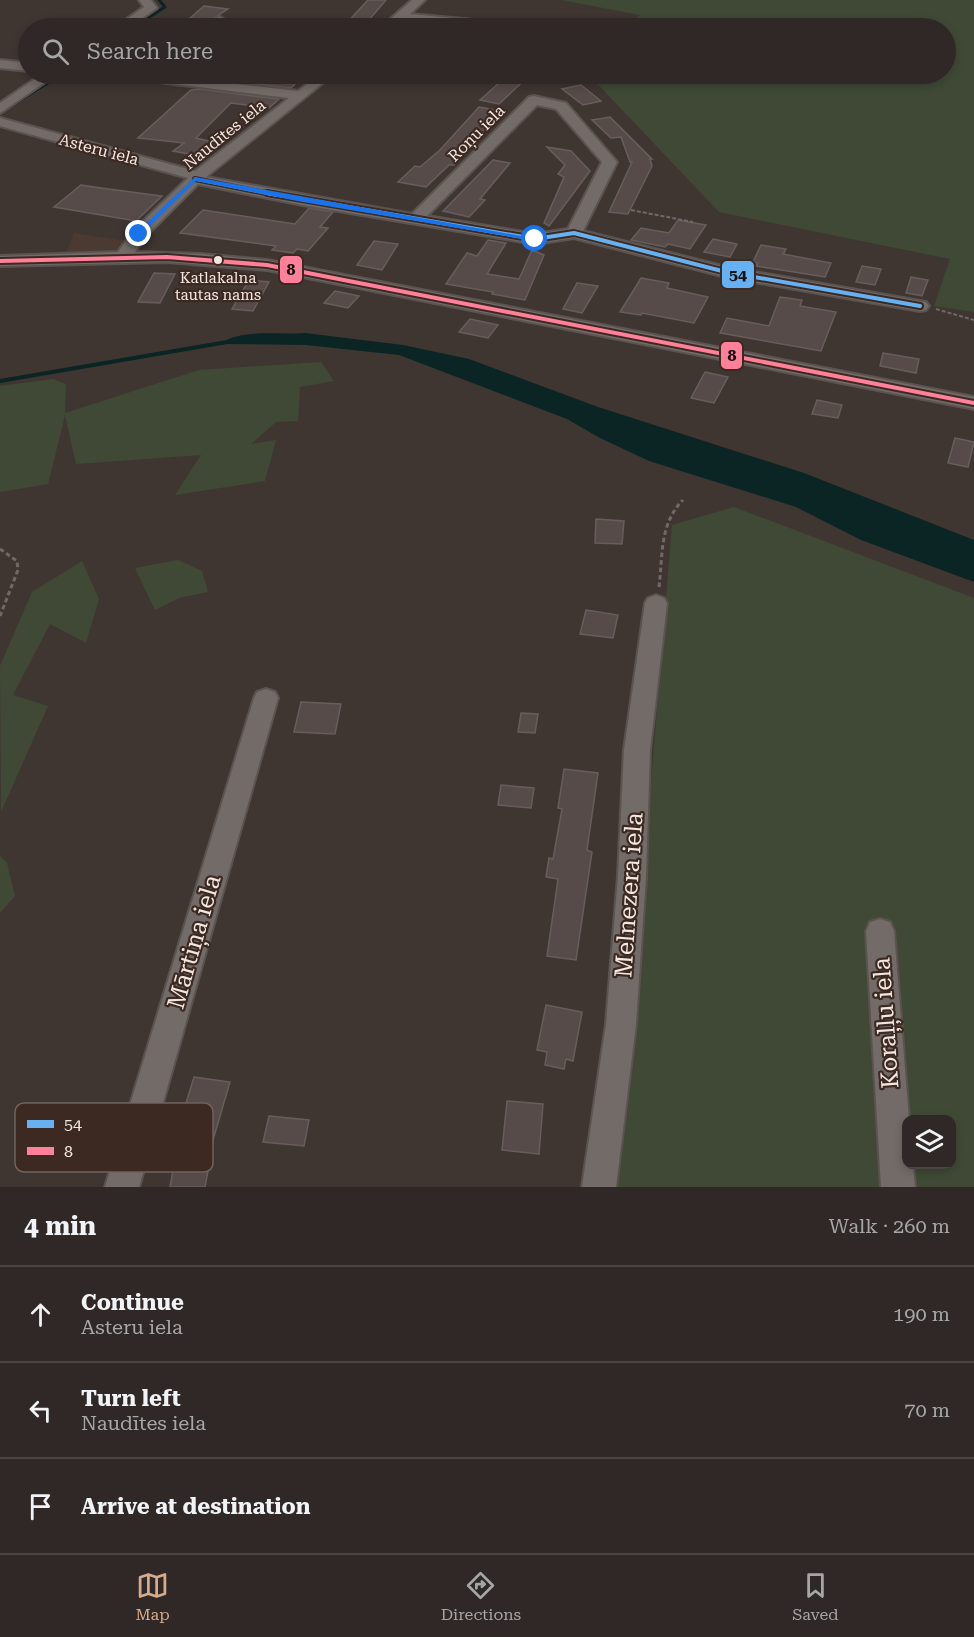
<!DOCTYPE html>
<meta charset="utf-8">
<style>
:root{--surface:#2f2826;--page:#37302e;--text:#f1f3f6;--muted:#a7a6a7;--line:#4a4443;--accent:#d6ab8b}
body{margin:0;font-family:"Roboto Serif",serif;background:var(--page);color:var(--text)}
.controls{position:absolute;right:18px;bottom:18px;display:grid;overflow:hidden;border-radius:12px;box-shadow:0 3px 9px #0003}
.controls button{width:54px;height:54px;display:grid;place-items:center;padding:0;border:0;border-bottom:2px solid var(--line);background:var(--surface);color:var(--text);font:30px sans-serif}
.stop{position:absolute;width:18px;height:18px;margin:-14px;border:4px solid #1a73e8;border-radius:50%;background:#fff}
.stop.end{background:#1a73e8;border-color:#fff;box-shadow:0 2px 6px #0008}
.list{margin:0;padding:0;list-style:none}
h2{display:flex;justify-content:space-between;align-items:center;height:78px;margin:0;padding:0 24px;font-size:26px}
h2 small{font-size:20px;font-weight:400;color:var(--muted)}
.list li{display:grid;grid-template-columns:39px 1fr auto;gap:18px;align-items:center;box-sizing:border-box;height:96px;padding:0 24px;border-top:2px solid var(--line)}
.list b{display:block;font-size:22px;white-space:nowrap}
.list p{margin:0;font-size:20px;white-space:nowrap;color:var(--muted)}
.list em{font-size:20px;font-style:normal;color:var(--muted)}
.icon{flex:none;width:33px;height:33px;fill:none;stroke:currentColor;stroke-width:2;stroke-linecap:round;stroke-linejoin:round}
.map{position:relative;flex:none;width:974px;height:1187px;overflow:hidden}
.search{position:absolute;background:var(--surface);box-shadow:0 3px 9px #0003;left:18px;right:18px;top:18px;height:66px;display:flex;align-items:center;gap:15px;box-sizing:border-box;padding:0 21px;border-radius:33px;color:var(--muted);font-size:22px}
.sheet{height:366px;background:var(--surface)}
nav{display:flex;justify-content:space-around;align-items:center;box-sizing:border-box;height:84px;border-top:2px solid var(--line);background:var(--surface);font-size:16px;color:var(--muted)}
nav a{display:grid;justify-items:center;gap:3px}
nav .on{color:var(--accent)}
.map>svg:first-child{display:block}
.commercial{fill:#4b3a31}
.green{fill:#404936;fill-rule:evenodd}
.water{fill:#0a2524}
.lines{fill:none;stroke-linecap:round;stroke-linejoin:round}
.stream-far1{stroke:#0a2524;stroke-width:3}
.stream{stroke:#0a2524;stroke-width:4}
.building{fill:#574b49;stroke:#675e5c;stroke-width:1.5}
.minor-casing{stroke:#5b534f;stroke-width:4}
.path-far1{stroke:#706967;stroke-width:2;stroke-dasharray:4 2;stroke-linecap:butt}
.path{stroke:#706967;stroke-width:3;stroke-dasharray:4.5 3;stroke-linecap:butt}
.minor{fill:#736b68;fill-rule:evenodd}
.bus-1-far1-casing{stroke:#3b2922;stroke-width:6}
.bus-1-casing{stroke:#3b2922;stroke-width:8}
.bus-2-casing{stroke:#3b2922;stroke-width:8}
.bus-1-far1{stroke:#66b1f2;stroke-width:3}
.bus-1{stroke:#66b1f2;stroke-width:4}
.bus-2{stroke:#ff8098;stroke-width:4}
.route{fill:#1a73e8}
.bus-dot{fill:#f3e7e2;stroke:#3b2922;stroke-width:2}
.labels{text-anchor:middle;stroke-width:4.5;stroke-linejoin:round;paint-order:stroke}
.far-bus-label{font-size:15px;fill:#f3e7e2;stroke:#3b2922}
.far-street-label{font-size:16px;fill:#f3e7e2;stroke:#3b2922}
.near-street-label{font-size:24px;fill:#f3e7e2;stroke:#3b2922}
.key{fill:#3b2922;stroke:#72625c;stroke-width:1.5}
.key-label{font-size:16px;fill:#f3e7e2}
.line-badge{stroke:#3b2922;stroke-width:2}
.pale-badge-label{font-size:16px;text-anchor:middle;font-weight:bold;fill:#111}
</style>
<div class="map">
<svg width="974" height="1187" viewBox="0 0 974 1187">
<rect width="100%" height="100%" fill="#3f3632"/>
<path class="commercial" d="M74,233L126,241L116,251L66,253Z"/>
<g class="green">
<path d="M561,0H974V312L934,306L950,259L719,212L588,74H946V28H628L640,15Z"/>
<path d="M321,362L334,381L300,387L298,421L276,422L251,444L276,440L265,481L175,495L201,455L76,464L65,415L48,484L0,492V386L53,379L66,384L65,413L199,370Z"/>
<path d="M734,507L974,598V1187H618L672,525ZM906,1120H952V1164H906Z"/>
<path d="M178,560L202,571L208,592L179,598L155,610L135,568Z"/>
<path d="M82,561L99,599L86,643L50,624L13,695L48,706L1,812L0,666L32,592Z"/>
<path d="M0,856L7,863L15,896L0,913Z"/>
</g>
<path class="water" d="M305,333L403,345L469,359L598,407L804,473L974,540V582L861,540L796,507L649,461L600,438L567,419L399,355L306,345L227,344L228,339C252,330 280,335 305,333Z"/>
<g class="lines">
<g class="stream-far1">
<path d="M132,28L165,7L159,0"/>
<path d="M11,106L62,74"/>
</g>
<path class="stream" d="M0,381L227,342"/>
</g>
<g class="building">
<path d="M368,0H386L362,28H342Z"/>
<path d="M204,6L228,9L199,28L182,25Z"/>
<path d="M218,74H241L299,80L291,88L211,79Z"/>
<path d="M509,74H531L499,104L480,100Z"/>
<path d="M581,85L601,101L583,105L562,89Z"/>
<path d="M199,89L279,99L269,108L231,103L196,138L217,143L199,156L173,151L184,143L138,138L191,90Z"/>
<path d="M479,107L501,111L454,165H449L426,187L398,182L415,166L420,167L440,150Z"/>
<path d="M610,117L652,159H650L652,166L628,214L609,212L632,162H630L621,137L611,138L592,120Z"/>
<path d="M547,147L571,151L590,171L549,226L544,223L564,177L558,174L565,165Z"/>
<path d="M493,160L510,163L480,199L485,200L469,217L443,211Z"/>
<path d="M81,185L101,188L162,196L136,221L54,207Z"/>
<path d="M309,208L333,212L320,227L328,228L308,251L297,249L293,253L272,250L276,246L180,233L203,210L295,224Z"/>
<path d="M678,220L706,225L690,249L668,244L665,247L631,240L641,228L669,233Z"/>
<path d="M713,239L737,244L730,257L704,252Z"/>
<path d="M488,240L506,243L487,274L519,279L532,250L544,255L525,300L492,294L493,292L446,284L467,253L477,256Z"/>
<path d="M374,241L398,244L382,270L357,265Z"/>
<path d="M761,245L786,249L783,254L831,263L825,277L756,266L758,263L753,262Z"/>
<path d="M862,266L881,269L875,285L856,282Z"/>
<path d="M154,273L175,274L160,303L138,302Z"/>
<path d="M911,277L928,280L922,296L906,293Z"/>
<path d="M641,278L669,283L667,288L708,297L694,323L642,313L641,315L620,312Z"/>
<path d="M249,280L269,282L253,311L232,309Z"/>
<path d="M577,283L598,286L582,313L563,309Z"/>
<path d="M335,291L359,296L348,308L324,303Z"/>
<path d="M780,297L802,300L800,306L836,312L821,351L720,333L727,318L769,326Z"/>
<path d="M470,319L498,325L488,338L459,332Z"/>
<path d="M883,353L919,359L916,373L880,366Z"/>
<path d="M705,372L728,377L714,403L691,398Z"/>
<path d="M817,400L842,405L838,418L812,414Z"/>
<path d="M955,438L974,442L968,467L948,463Z"/>
<path d="M596,519L624,521L622,544L595,543Z"/>
<path d="M586,610L618,615L613,638L580,634Z"/>
<path d="M301,702L341,704L335,734L294,732Z"/>
<path d="M521,713L538,714L535,733L518,732Z"/>
<path d="M564,769L598,773L587,850L592,852L576,960L547,956L558,879L546,877L549,858L553,859L562,809L558,808Z"/>
<path d="M501,785L534,788L531,808L498,805Z"/>
<path d="M546,1005L582,1012L573,1061L566,1059L564,1069L545,1065L547,1052L537,1050Z"/>
<path d="M194,1077L230,1082L211,1147L174,1142Z"/>
<path d="M507,1101L543,1104L539,1154L502,1150Z"/>
<path d="M269,1116L309,1120L304,1146L263,1142Z"/>
<path d="M173,1170L208,1171L205,1187H170Z"/>
</g>
<g class="lines">
<defs>
<g id="minor">
<path d="M139,0H151L157,8L128,28H114L144,7Z"/>
<path d="M412,0H425L410,14L505,23L511,27L482,28L402,21L393,28H380Z"/>
<path d="M220,17L226,21L220,28H208L216,18Z"/>
<path d="M0,60L28,63V71L0,68Z"/>
<path d="M42,74H57L0,113V103Z"/>
<path d="M145,74L298,91L320,74H334L206,177L412,214L529,97L534,96L566,103L617,162L583,231L726,267L920,301L926,302L929,306L926,310L920,311L726,277L574,238L535,244L303,205L198,184L145,237L135,252L200,254L267,260L974,397V409L267,270L167,262L0,266V256L118,252L133,231L188,178L0,126V118L195,171L289,98L150,81L143,77ZM537,105L556,109L602,162L568,229L535,234L427,216Z"/>
<path d="M656,595L664,598L667,603L650,750L646,876L636,1024L616,1187H582L606,1024L618,876L624,750L645,603L648,598Z"/>
<path d="M266,689L275,692L278,698L139,1187H105L254,698L257,692Z"/>
<path d="M880,919L890,922L894,931L909,1120H906V1164H913L915,1187H881L866,931L870,922Z"/>
</g>
</defs>
<use href="#minor" class="minor-casing"/>
<g class="path-far1">
<path d="M631,210L693,222"/>
<path d="M936,309L974,320"/>
</g>
<g class="path">
<path d="M0,549L17,561L18,570L0,616"/>
<path d="M659,587C663,556 659,524 683,500"/>
</g>
<use href="#minor" class="minor"/>
<defs>
<path id="bus-1-far1" d="M195,179L275,195"/>
<path id="bus-1" d="M267,193L535,239L574,233L726,272L920,306"/>
<path id="bus-2" d="M0,261L167,257L267,265L974,403"/>
</defs>
<use href="#bus-1-far1" class="bus-1-far1-casing"/>
<use href="#bus-1" class="bus-1-casing"/>
<use href="#bus-2" class="bus-2-casing"/>
<use href="#bus-1-far1" class="bus-1-far1"/>
<use href="#bus-1" class="bus-1"/>
<use href="#bus-2" class="bus-2"/>
</g>
<path class="route" d="M195,177L538,239L535,241L303,202L196,181L141,235H136V233Z"/>
<circle class="bus-dot" cx="218" cy="260" r="5"/>
<g class="labels">
<g class="far-bus-label">
<text x="218" y="283">Katlakalna<tspan x="218" dy="17">tautas nams</tspan></text>
</g>
<g class="far-street-label">
<text transform="translate(476 133) rotate(-45)" y="6">Roņu iela</text>
<text transform="translate(224 134) rotate(-39)" y="6">Naudītes iela</text>
<text transform="translate(99 149) rotate(15)" y="6">Asteru iela</text>
</g>
<g class="near-street-label">
<text transform="translate(629 895) rotate(-86)" y="8">Melnezera iela</text>
<text transform="translate(194 942) rotate(-74)" y="8">Mārtiņa iela</text>
<text transform="translate(886 1023) rotate(-94)" y="8">Koraļļu iela</text>
</g>
</g>
<rect x="15" y="1103" width="198" height="69" rx="9" class="key"/>
<rect x="27" y="1120" width="27" height="8" fill="#66b1f2"/>
<rect x="27" y="1147" width="27" height="8" fill="#ff8098"/>
<g class="key-label">
<text x="64" y="1130">54</text>
<text x="64" y="1157">8</text>
</g>
<g class="line-badge">
<rect x="279" y="255" width="24" height="29" rx="6" fill="#ff8098"/>
<rect x="721" y="260" width="34" height="29" rx="6" fill="#66b1f2"/>
<rect x="720" y="341" width="23" height="29" rx="6" fill="#ff8098"/>
</g>
<g class="pale-badge-label">
<text x="291" y="275">8</text>
<text x="738" y="280">54</text>
<text x="732" y="361">8</text>
</g>
</svg>
<div class="controls">
<button><svg class="icon" aria-label="layers" viewBox="0 0 24 24"><path d="M12 4l9 5-9 5-9-5zM3 14l9 5 9-5"/></svg></button>
</div>
<div class="stop" style="left:535px;top:239px"></div>
<div class="stop end" style="left:139px;top:234px"></div>
<div class="search"><svg class="icon" aria-label="search" viewBox="0 0 24 24"><circle cx="10" cy="10" r="6"/><path d="M15 15l6 6"/></svg>Search here</div>
</div>
<section class="sheet">
<h2>4 min<small>Walk · 260 m</small></h2>
<ul class="list">
<li><svg class="icon" aria-label="ahead" viewBox="0 0 24 24"><path d="M12 20V5M6 11l6-6 6 6"/></svg><div><b>Continue</b><p>Asteru iela</p></div><em>190 m</em></li>
<li><svg class="icon" aria-label="left" viewBox="0 0 24 24"><path d="M17 20v-9H6M10 6l-5 5 5 5"/></svg><div><b>Turn left</b><p>Naudītes iela</p></div><em>70 m</em></li>
<li><svg class="icon" aria-label="arrive" viewBox="0 0 24 24"><path d="M6 21V4h12l-3 4 3 4H6"/></svg><div><b>Arrive at destination</b></div></li>
</ul>
</section>
<nav>
<a class="on"><svg class="icon" aria-label="map" viewBox="0 0 24 24"><path d="M3 6l6-2 6 2 6-2v14l-6 2-6-2-6 2zM9 4v14M15 6v14"/></svg>Map</a>
<a><svg class="icon" aria-label="directions" viewBox="0 0 24 24"><path d="M12 3l9 9-9 9-9-9zM9 14v-3h6M13 9l2 2-2 2"/></svg>Directions</a>
<a><svg class="icon" aria-label="saved" viewBox="0 0 24 24"><path d="M7 4h10v16l-5-4-5 4z"/></svg>Saved</a>
</nav>
